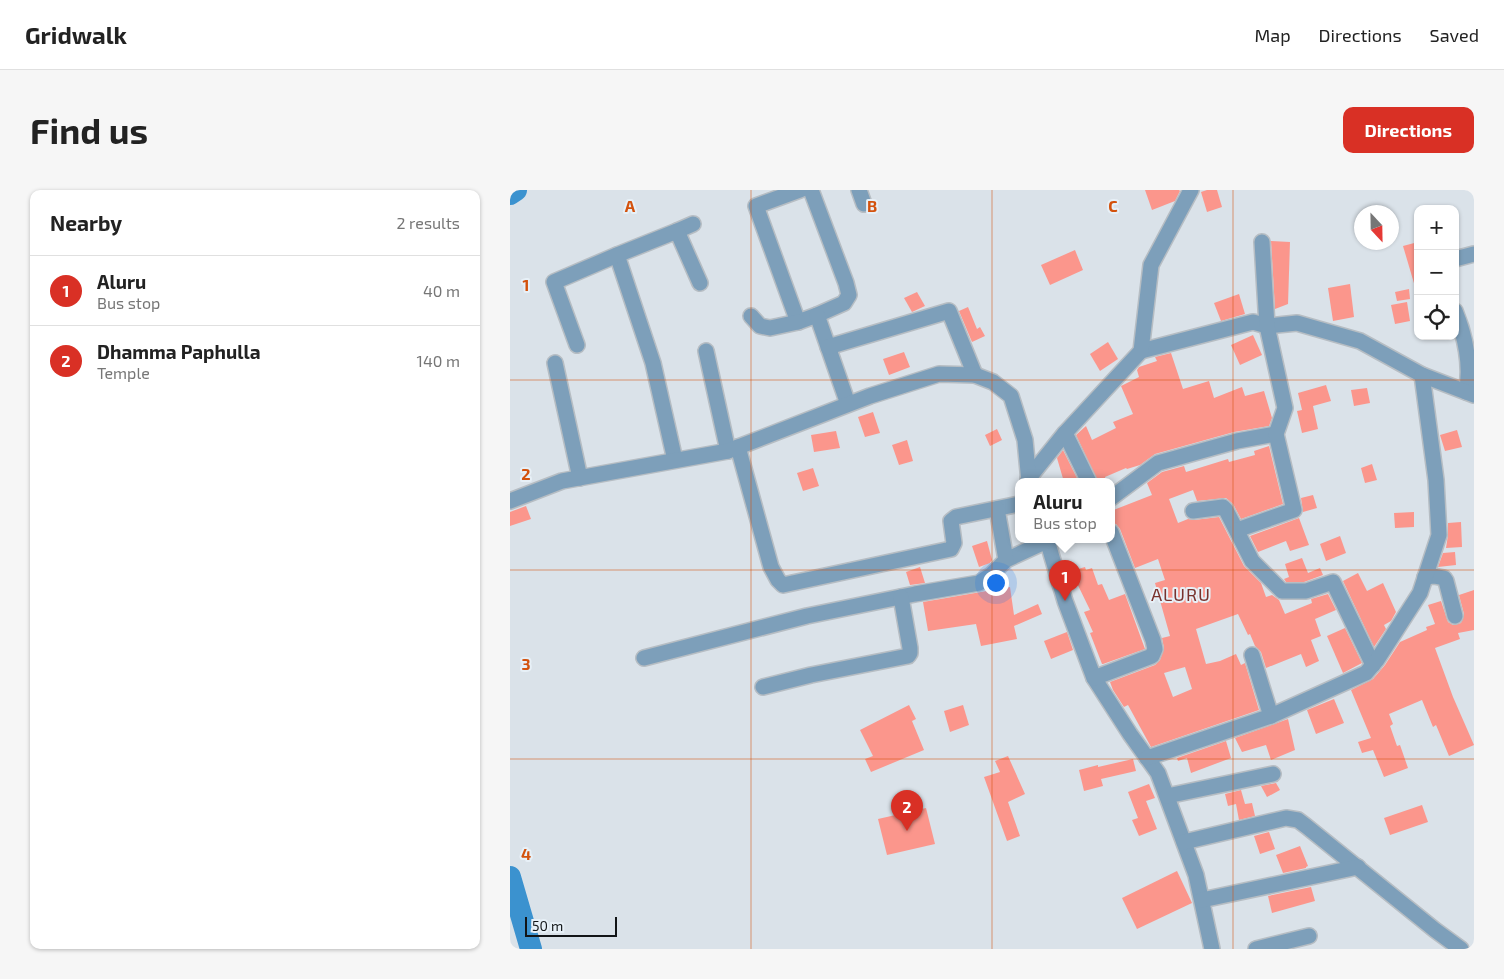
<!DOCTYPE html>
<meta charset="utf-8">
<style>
:root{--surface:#fff;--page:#f6f6f6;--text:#222;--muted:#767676;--line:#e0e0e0;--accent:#d93025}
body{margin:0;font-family:"Exo 2",sans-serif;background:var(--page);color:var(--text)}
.controls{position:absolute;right:15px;top:15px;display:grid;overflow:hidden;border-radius:10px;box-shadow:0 1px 4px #0004}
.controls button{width:45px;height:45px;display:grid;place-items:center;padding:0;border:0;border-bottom:1px solid var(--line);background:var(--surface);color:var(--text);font:25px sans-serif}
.compass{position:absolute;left:844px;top:15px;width:45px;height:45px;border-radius:50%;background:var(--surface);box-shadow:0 1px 4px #0004;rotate:158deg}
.scale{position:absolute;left:15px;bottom:12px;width:92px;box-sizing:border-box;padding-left:5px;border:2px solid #121517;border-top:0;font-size:14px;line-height:18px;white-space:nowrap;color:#121517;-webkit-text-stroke:4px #e7f0f7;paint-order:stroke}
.you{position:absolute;left:485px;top:392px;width:18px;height:18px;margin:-12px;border:4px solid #fff;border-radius:50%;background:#1a73e8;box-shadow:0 0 0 8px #1a73e833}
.badge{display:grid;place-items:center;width:32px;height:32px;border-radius:50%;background:var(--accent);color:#fff;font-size:16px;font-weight:700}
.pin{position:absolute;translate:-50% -41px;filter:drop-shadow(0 1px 2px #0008)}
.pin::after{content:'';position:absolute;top:26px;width:18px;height:15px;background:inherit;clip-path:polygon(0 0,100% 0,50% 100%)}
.popup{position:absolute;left:505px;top:288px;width:100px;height:65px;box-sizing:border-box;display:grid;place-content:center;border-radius:10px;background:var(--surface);filter:drop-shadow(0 1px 4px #0005);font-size:16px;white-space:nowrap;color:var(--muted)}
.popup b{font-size:19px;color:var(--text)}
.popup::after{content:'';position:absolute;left:50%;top:100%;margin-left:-10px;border:10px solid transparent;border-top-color:var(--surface)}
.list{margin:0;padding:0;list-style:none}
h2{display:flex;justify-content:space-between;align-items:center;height:65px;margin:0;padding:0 20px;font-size:21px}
h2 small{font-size:16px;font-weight:400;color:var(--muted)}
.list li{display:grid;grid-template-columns:32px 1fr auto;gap:15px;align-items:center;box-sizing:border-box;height:70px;padding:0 20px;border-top:1px solid var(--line)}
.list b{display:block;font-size:19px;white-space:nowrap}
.list p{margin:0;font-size:16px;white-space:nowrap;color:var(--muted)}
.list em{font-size:16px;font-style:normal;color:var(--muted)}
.icon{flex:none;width:28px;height:28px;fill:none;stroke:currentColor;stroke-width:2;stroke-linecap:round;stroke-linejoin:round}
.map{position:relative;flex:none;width:964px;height:759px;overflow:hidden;border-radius:10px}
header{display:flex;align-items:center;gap:30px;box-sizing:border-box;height:70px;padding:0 25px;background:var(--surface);border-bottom:1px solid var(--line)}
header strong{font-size:24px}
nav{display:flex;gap:28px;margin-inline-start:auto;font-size:18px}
.intro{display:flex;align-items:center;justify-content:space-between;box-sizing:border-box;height:120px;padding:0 30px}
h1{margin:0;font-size:35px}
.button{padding:12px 22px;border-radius:10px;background:var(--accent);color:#fff;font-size:18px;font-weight:700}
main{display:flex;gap:30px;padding:0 30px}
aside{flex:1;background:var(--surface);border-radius:10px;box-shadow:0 1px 4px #0004}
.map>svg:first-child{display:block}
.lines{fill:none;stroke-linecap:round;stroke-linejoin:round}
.river{stroke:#3b92cf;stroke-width:22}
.building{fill:#fb968c;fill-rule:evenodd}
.minor-casing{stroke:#b6bdc3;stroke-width:18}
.minor{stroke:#7d9fba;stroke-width:15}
.grid{fill:none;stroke:#d3520d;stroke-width:1;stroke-opacity:0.55}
.labels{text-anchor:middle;stroke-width:4;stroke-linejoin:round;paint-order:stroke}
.quarter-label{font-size:18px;letter-spacing:1px;fill:#79322d;stroke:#e7f0f7}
.grid-label{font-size:16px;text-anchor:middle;font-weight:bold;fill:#d3520d;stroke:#e7f0f7;stroke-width:4;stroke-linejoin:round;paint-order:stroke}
</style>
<header>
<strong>Gridwalk</strong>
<nav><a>Map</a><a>Directions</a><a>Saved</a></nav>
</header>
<div class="intro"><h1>Find us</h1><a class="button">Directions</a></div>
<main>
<aside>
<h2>Nearby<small>2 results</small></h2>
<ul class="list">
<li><span class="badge">1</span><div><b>Aluru</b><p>Bus stop</p></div><em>40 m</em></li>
<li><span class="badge">2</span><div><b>Dhamma Paphulla</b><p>Temple</p></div><em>140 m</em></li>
</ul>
</aside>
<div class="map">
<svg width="964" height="759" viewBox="0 0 964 759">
<rect width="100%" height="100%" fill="#dae2e9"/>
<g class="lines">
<g class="river">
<path d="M0,4L6,0"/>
<path d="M0,687L21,759"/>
</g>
</g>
<g class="building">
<path d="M635,0H669L670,1L665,11L642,20Z"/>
<path d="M697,0H707L712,17L697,22L691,2Z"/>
<path d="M761,51L780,52L778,114L765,119Z"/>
<path d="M908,52V100H906L893,56Z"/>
<path d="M565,60L573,80L540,95L531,75Z"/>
<path d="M840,94L844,127L823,131L818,98Z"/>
<path d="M899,99L900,109L887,111L885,102Z"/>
<path d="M407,102L415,116L402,122L394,108Z"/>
<path d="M729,104L735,124L711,131L704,113Z"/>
<path d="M897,112L900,131L885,134L881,115Z"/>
<path d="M458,117L467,139L470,137L475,146L462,152L449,121Z"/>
<path d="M743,145L752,165L730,175L721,155Z"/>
<path d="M598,152L608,169L590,181L580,164Z"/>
<path d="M394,162L400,177L379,185L373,169Z"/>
<path d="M661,163L673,199L699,191L704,208L732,197L735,206L754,201L762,228L759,236L724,242L645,264L630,275L617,279L616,278L595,287L596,292H588L566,245L576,236L582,250L606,238L603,232L623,224L611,196L629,187L627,180L629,177L647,171L645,167Z"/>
<path d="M816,195L821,211L803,216L808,239L792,243L787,221L792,220L788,203Z"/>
<path d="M857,198L860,213L844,216L841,200Z"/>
<path d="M363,222L370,243L355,247L348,227Z"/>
<path d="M487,239L492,250L480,256L475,245Z"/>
<path d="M947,240L952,257L935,261L930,245Z"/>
<path d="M326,241L330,258L304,262L301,245Z"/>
<path d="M397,250L403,271L389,275L382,255Z"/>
<path d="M759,256L773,314L731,329L723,314L716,308L687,311L683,300L659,309L668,333L678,329L684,330L709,327L734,376L751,393L756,407L762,405L769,410L775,424L802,413L801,409L818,404L826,420L805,429L811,446L801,450L809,471L796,477L791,464L756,478L751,462L745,456L740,444L738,445L728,424L686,439L696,474L710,471L726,464L731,475L735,473L749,520L641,557L618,515L614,517L603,500L600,492L645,475L650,470L654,458L652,448L660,446L645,393L655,390L648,369L625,378L610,339L606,334L601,333V321L642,305L637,293L652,282L674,276L676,282L718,269L719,272L745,265L744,261ZM675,477L682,499L663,507L654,483Z"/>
<path d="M553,260L569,292H554L547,268Z"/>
<path d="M862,274L867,290L855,293L851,278Z"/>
<path d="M303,278L309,296L293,301L287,283Z"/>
<path d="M803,305L807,318L793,322L791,308Z"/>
<path d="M16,316L21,329L0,336V322Z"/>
<path d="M904,322V337L885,338L884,323Z"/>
<path d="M789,328L799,355L780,361L776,351L748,362L740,346Z"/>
<path d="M951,332L952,357L936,358L938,345V333Z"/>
<path d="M830,346L836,363L816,371L810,354Z"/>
<path d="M477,351L482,370L480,373L469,377L462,356Z"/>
<path d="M945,362L946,375L928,377L933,363Z"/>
<path d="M792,368L798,383L810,378L813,385L794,392H776L774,389L779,387L775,374Z"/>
<path d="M410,377L415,393L400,395L396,382Z"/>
<path d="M575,377L576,380L582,378L588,395L592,394L599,410L615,404L635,459L593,474H592L580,443L583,442L574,422L580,420L561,381Z"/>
<path d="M848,383L857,401L873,393L886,422L881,431L874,435L876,439L864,457L833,391Z"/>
<path d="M500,397L504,425L528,414L532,424L504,436L507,449L471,456L466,434L418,441L413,412Z"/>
<path d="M964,400V440L948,443L950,449L925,458L943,507L964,555L939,566L926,535L923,537L912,510L879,524L883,534L880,536L887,556L890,555L898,578L874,587L863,560L852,563L848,552L861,548L841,500L863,489L875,475L890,452L917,440L916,437L925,434L918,415L931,411L938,432L943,435L951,433L954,424L949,405Z"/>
<path d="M835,438L852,473L833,483L817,446Z"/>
<path d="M557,442L563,460L541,469L534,451Z"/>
<path d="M824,509L834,533L806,544L797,520Z"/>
<path d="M399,515L406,529L402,531L414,560L361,582L355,569L363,566L350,540Z"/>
<path d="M453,515L459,535L440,542L434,521Z"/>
<path d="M778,529L785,560L761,570L756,555L732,562L725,548Z"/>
<path d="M716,551L721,568L681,583L677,568L668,571L667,568Z"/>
<path d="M498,566L515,604L498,612L510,646L497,651L474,587L490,582L485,571Z"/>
<path d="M623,569L626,581L591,589L593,596L574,601L569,580L588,575V577Z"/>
<path d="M766,593L770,600L757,607L751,596Z"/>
<path d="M639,594L645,608L636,611L647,639L629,646L622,630L628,628L618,602Z"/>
<path d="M731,600L735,614L742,613L745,626L729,630L726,614L718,616L715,604Z"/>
<path d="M912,615L918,632L880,645L874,628Z"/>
<path d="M416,618L425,654L377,665L368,629Z"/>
<path d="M759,642L765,659L750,664L744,646Z"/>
<path d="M790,656L798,676L796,677V678L773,683L766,665Z"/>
<path d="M667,681L682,713L627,739L612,708Z"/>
<path d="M801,697L805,711L762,723L758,706Z"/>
</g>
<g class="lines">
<defs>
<g id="minor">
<path d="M290,0L246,16L288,132L307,125L334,113L339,105L336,93L301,0"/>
<path d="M349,0L354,14"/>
<path d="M167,41L183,34"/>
<path d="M107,65L143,173L165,270"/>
<path d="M945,69L964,64"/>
<path d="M945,121C955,145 962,177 956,202"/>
<path d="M307,125L338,214"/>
<path d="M241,126L250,136L260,138L288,132"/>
<path d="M67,155L44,92L107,65L167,41L190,93"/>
<path d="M318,157L439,121L465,185"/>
<path d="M196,161L218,261"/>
<path d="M631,161L743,132L757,136L787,133L850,151L912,185L964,205"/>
<path d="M45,173L70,288"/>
<path d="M555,243L579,292"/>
<path d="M228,257L261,377L268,390L273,395L441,359L444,353L441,331L446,327L509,314"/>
<path d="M518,289L555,243L631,161L641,75L681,0"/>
<path d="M601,308L648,273L727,251L766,244"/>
<path d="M0,311L52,291L218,261L360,206L429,184L465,185L483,192L501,206L515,250L519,292"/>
<path d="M683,321L713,317L716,320L742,371L772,401H796L823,392L863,475"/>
<path d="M727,340L784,320L766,244L775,218L757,136L752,52"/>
<path d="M537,350L555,411L584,488L620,544L648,583L686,685L702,759"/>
<path d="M496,370L539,350"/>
<path d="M915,387L924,386L934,388L936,391L945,426"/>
<path d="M742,465L761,526"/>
<path d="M134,468L297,426L405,404L469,393L481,385L496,370L487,319"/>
<path d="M584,488L642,466L645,459L643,450L601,342"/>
<path d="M253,497L301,485L398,466L400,463V458L391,407"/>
<path d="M637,568L761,526L856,483L867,470L910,403L929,345L926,290L912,185"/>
<path d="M657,606L763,584"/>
<path d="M674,652L776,628L788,630L796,636L925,740L951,759"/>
<path d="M692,710L848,677"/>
<path d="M746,759L799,746"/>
</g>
</defs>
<use href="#minor" class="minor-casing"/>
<use href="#minor" class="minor"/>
</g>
<path class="grid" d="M241,0V759M482,0V759M723,0V759M0,190H964M0,380H964M0,569H964"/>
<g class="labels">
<g class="quarter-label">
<text x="671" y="411">ALURU</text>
</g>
</g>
<g class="grid-label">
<text x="120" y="22">A</text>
<text x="362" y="22">B</text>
<text x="603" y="22">C</text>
<text x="16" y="101">1</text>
<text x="16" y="290">2</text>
<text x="16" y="480">3</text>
<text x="16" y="670">4</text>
</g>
</svg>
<div class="controls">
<button>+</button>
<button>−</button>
<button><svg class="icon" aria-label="locate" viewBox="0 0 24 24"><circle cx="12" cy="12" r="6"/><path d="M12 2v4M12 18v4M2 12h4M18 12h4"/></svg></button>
</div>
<svg class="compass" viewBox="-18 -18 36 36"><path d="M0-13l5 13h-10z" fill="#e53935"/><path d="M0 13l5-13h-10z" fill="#767676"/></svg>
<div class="scale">50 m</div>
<div class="you"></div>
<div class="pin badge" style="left:555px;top:411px">1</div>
<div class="popup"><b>Aluru</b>Bus stop</div>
<div class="pin badge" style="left:397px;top:641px">2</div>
</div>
</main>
